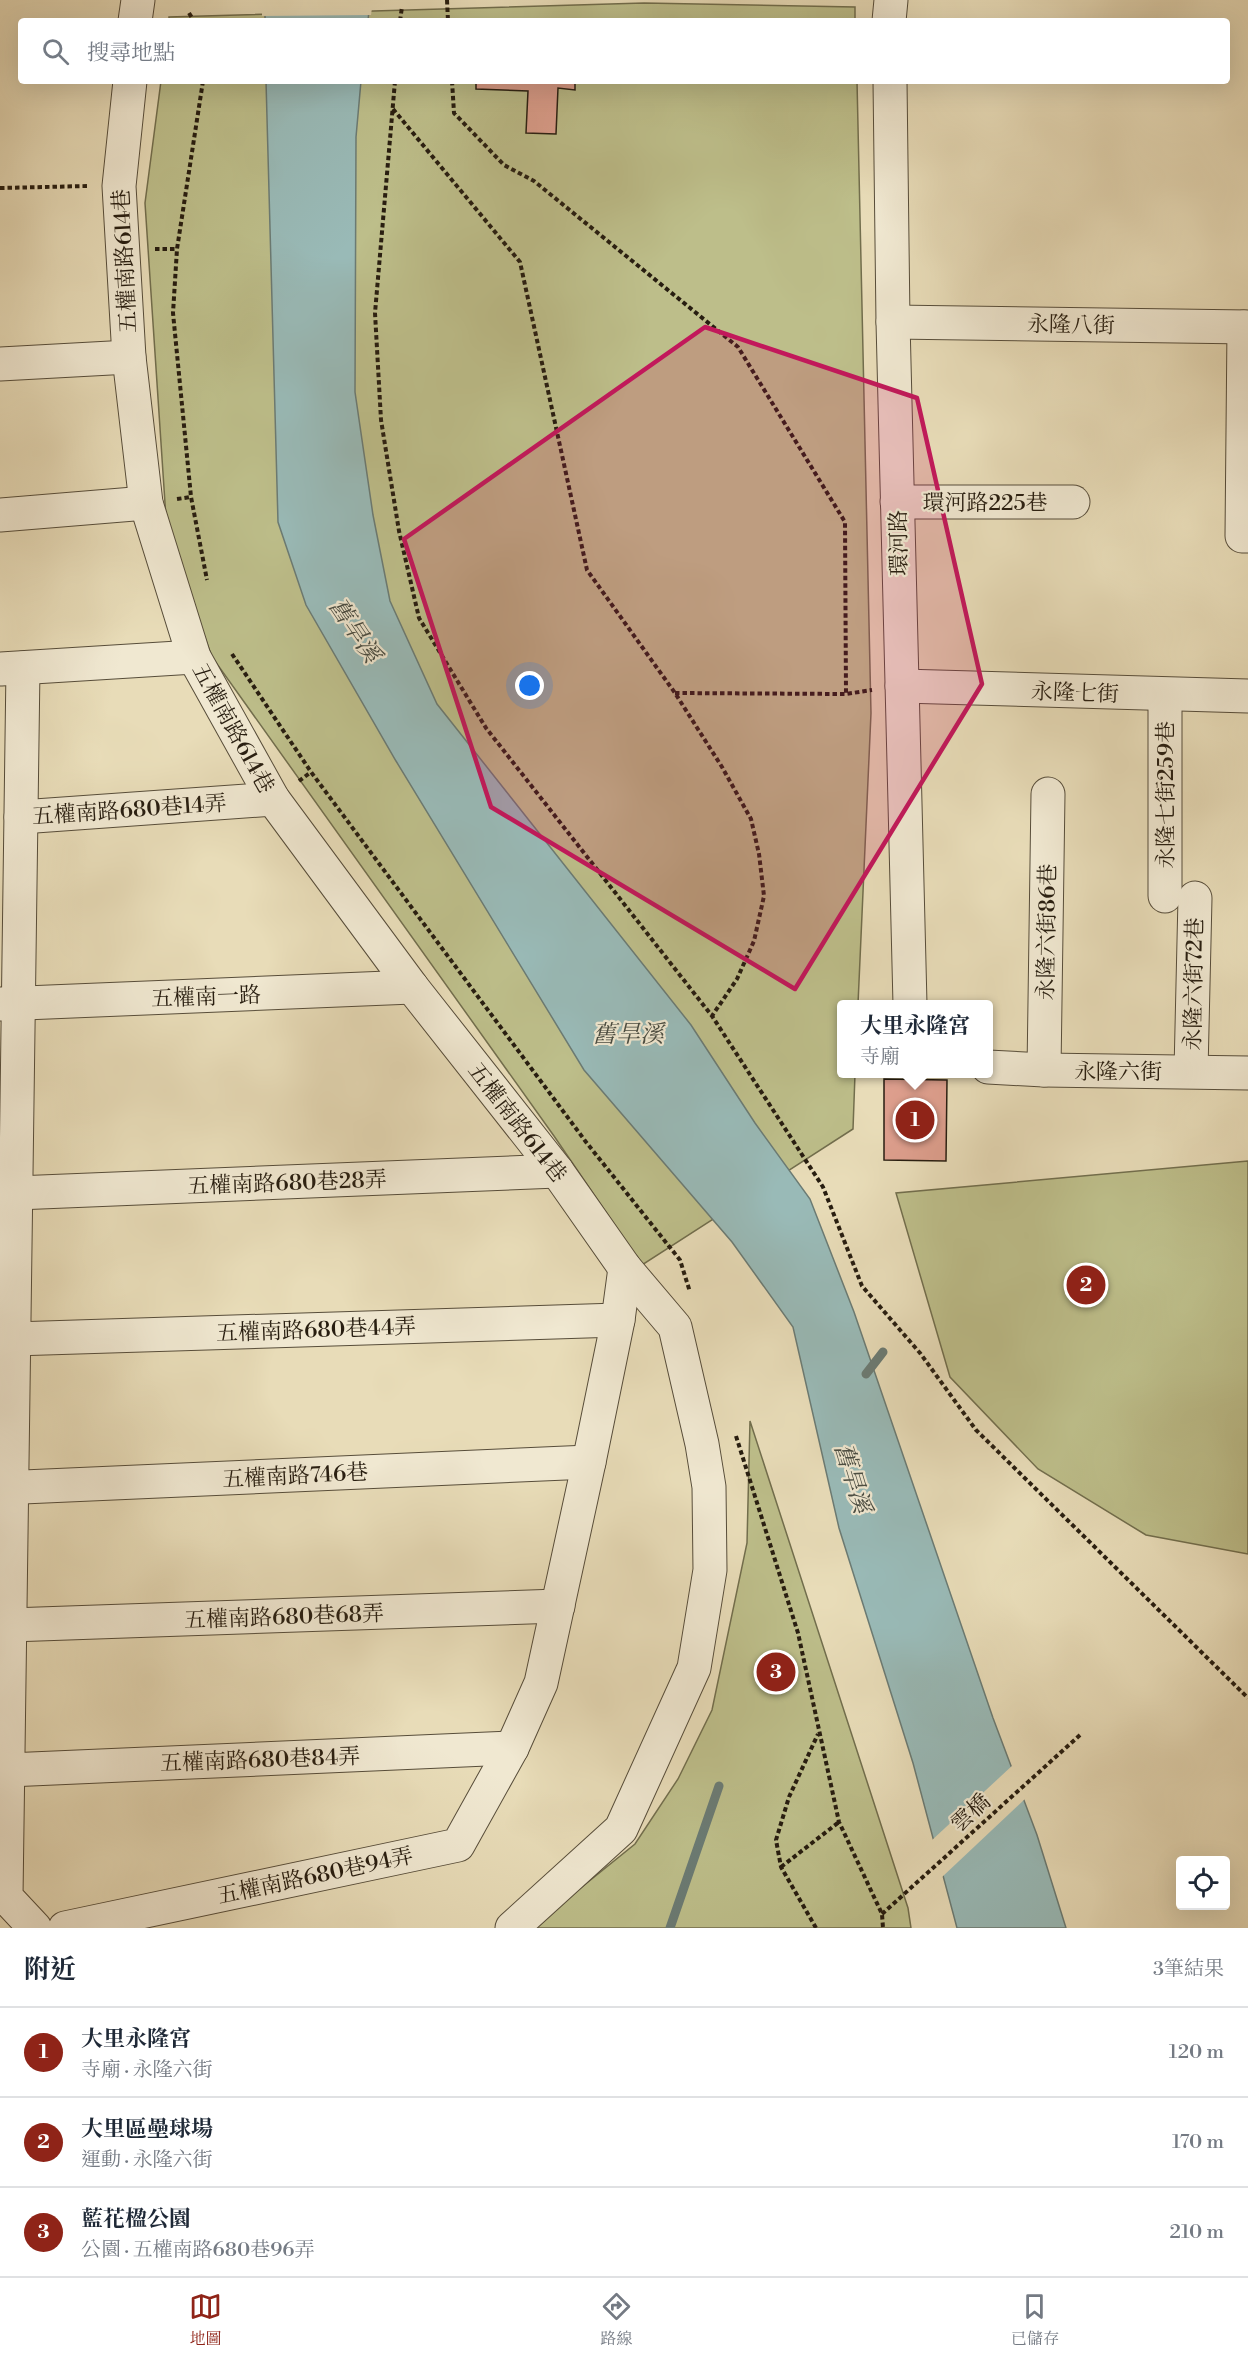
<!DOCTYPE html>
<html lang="zh-TW">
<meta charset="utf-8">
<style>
:root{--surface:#fff;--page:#f2f2f3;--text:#1f2937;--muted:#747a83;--line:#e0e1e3;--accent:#8f2418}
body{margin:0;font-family:"Libre Bodoni","Noto Serif TC",serif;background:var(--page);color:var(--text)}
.controls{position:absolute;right:18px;bottom:18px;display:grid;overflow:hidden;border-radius:6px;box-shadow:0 6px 24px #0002}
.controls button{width:54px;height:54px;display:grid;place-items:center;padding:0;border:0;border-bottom:2px solid var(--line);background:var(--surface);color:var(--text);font:30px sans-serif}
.you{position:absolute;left:530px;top:686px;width:21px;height:21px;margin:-15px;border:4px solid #fff;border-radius:50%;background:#1a73e8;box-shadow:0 0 0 9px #1a73e833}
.badge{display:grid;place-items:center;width:39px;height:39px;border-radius:50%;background:var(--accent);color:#fff;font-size:20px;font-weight:700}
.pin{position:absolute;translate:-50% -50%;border:3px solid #fff;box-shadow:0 2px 6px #0006}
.popup{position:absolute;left:837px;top:1000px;width:156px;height:78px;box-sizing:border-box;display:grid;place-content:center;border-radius:6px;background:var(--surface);filter:drop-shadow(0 2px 4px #0005);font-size:20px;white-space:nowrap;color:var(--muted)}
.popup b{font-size:22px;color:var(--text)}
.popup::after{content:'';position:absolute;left:50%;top:100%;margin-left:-12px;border:12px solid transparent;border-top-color:var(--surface)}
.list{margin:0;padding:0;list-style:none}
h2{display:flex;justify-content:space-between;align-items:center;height:78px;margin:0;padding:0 24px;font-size:26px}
h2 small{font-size:20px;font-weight:400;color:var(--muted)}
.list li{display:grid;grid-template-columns:39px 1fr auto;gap:18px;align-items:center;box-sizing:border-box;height:90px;padding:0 24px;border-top:2px solid var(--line)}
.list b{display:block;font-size:22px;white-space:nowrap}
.list p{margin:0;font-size:20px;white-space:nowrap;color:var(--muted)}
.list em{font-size:20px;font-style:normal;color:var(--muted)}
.icon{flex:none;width:33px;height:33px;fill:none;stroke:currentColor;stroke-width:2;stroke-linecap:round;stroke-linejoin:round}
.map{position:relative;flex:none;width:1248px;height:1928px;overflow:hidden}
.search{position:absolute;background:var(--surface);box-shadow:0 6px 24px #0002;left:18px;right:18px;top:18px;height:66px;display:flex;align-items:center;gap:15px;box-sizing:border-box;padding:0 21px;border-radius:6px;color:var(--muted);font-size:22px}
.sheet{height:348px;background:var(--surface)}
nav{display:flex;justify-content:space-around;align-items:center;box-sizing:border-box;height:84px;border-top:2px solid var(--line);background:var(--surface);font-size:16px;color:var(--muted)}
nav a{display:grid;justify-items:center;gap:3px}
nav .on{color:var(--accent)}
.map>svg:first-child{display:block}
.green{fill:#bdbe8a;stroke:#726e4d;stroke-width:1.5}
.water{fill:#99bab7;stroke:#6b7b74;stroke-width:1.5}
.pier{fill:#e8dcb8}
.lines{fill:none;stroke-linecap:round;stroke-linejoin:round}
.stream{stroke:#6b7b74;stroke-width:9}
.building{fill:#de9f8e;stroke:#271d10;stroke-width:1.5}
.minor-casing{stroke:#574d3a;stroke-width:35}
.path{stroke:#271d10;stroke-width:4;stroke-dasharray:4.5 3;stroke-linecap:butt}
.minor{stroke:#f0e8d1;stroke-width:33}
.marked{fill:#c2185b;fill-opacity:0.2;stroke:#c2185b;stroke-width:4.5;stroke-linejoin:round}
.labels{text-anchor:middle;stroke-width:4.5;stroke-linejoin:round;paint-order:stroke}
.street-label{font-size:22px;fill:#271d10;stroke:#f0e8d1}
.water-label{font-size:24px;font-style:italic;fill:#494c42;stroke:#f0e8d1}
</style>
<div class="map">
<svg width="1248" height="1928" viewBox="0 0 1248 1928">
<rect width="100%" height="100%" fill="#e8dcb8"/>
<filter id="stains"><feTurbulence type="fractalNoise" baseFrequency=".00333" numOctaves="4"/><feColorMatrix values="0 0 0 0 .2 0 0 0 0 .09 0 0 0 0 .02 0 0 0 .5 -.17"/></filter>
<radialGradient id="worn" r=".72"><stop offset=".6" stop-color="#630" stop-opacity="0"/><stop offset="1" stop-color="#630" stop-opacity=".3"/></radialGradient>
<g class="green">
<path d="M644,3L855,7V21H169V17Z"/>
<path d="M161,81H857L871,713L858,1004H842V1074H855L853,1129L642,1265L554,1136L212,657L167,533L145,203Z"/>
<path d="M1248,1161V1554L1146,1535L1038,1469L950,1377L896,1193Z"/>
<path d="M750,1421L908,1908L911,1928H531L635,1844L678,1779L712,1710L747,1543Z"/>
</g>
<g class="water">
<path d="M265,0H370L368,21H265Z"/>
<path d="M266,81H361L356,137L355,392L373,515L390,601L437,704L691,1025L755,1123L810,1199L854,1312L993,1718L1037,1835L1066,1928H957L913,1763L839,1528L793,1327L732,1242L584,1070L396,761L306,605L278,522Z"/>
</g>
<g class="pier">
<path d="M262,0H373L371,15L262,16Z"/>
<path d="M1014,1764L1026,1798L941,1878L931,1841Z"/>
</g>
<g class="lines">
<g class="stream">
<path d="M866,1374L883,1352"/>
<path d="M670,1928L719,1786"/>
</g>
</g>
<g class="building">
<path d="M476,81H575V90L558,88L556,134L526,133L528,91L476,89Z"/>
<path d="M884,1079L947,1080L946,1161L884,1160Z"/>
</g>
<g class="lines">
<defs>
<g id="minor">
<path d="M135,21L138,0"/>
<path d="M889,21L891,0"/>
<path d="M130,81L119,186L129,357L146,503L194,657L273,799L412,987L557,1171L625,1268L675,1327L702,1444L709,1487L710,1570L694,1668L621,1829L512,1928"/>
<path d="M890,81L893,322L910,1004"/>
<path d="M893,322L1248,327"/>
<path d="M1244,327L1242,536H1248"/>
<path d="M0,364L129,357"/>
<path d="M897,502H1073"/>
<path d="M0,515L146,503"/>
<path d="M23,668L6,1897L35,1928"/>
<path d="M1,669L194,657"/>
<path d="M902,686L1248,696"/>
<path d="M21,817L273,799"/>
<path d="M1165,896V695"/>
<path d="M0,1004L412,987"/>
<path d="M988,1067L1044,1070L1248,1073"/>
<path d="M1044,1070L1048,794"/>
<path d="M1191,1071L1195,898"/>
<path d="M16,1193L557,1171"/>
<path d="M13,1339L618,1320"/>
<path d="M0,1488L589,1462"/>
<path d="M10,1625L558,1606"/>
<path d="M8,1770L512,1748"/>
<path d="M65,1928L458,1845L512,1748L541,1683L589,1462L618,1320L625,1268"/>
</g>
</defs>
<use href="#minor" class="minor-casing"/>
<g class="path">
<path d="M447,0L448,21"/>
<path d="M189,13L194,21"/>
<path d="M400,21L402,7"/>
<path d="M203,81L177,249L173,313L191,497L207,580"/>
<path d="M395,81L375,313L381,420L399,531L419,618L486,728L712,1016L823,1187L862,1286L920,1353L976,1430L1248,1698"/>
<path d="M452,81L454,113L504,165L534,181L738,347L845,522L846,694"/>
<path d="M393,109L520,262L587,570L675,693L722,767L751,819L759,854L764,896L754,941L737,979L712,1016"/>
<path d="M0,188L88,186"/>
<path d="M155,249H177"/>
<path d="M177,499L191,497"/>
<path d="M232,654L311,772L586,1142L680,1260L690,1292"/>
<path d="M675,693L846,694L872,690"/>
<path d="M299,781L311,772"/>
<path d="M736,1436L798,1633L839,1822L882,1914L883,1928"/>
<path d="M781,1867L839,1822"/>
<path d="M882,1914L1080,1735"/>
<path d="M816,1928L781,1867L776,1840L789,1797L818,1734"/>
</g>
<use href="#minor" class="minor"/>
</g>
<path class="marked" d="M705,327L917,398L982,684L795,989L491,807L404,539Z"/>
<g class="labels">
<g class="street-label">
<text transform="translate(124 261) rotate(-93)" y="8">五權南路614巷</text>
<text transform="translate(1071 324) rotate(1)" y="8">永隆八街</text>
<text x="985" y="510">環河路225巷</text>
<text transform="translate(898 543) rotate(-91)" y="8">環河路</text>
<text transform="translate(1075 692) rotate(2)" y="8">永隆七街</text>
<text transform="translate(234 728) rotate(61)" y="8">五權南路614巷</text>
<text transform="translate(1165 795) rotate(-90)" y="8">永隆七街259巷</text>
<text transform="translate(129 809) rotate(-4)" y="8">五權南路680巷14弄</text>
<text transform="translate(1046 932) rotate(-89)" y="8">永隆六街86巷</text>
<text transform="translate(1193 984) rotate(-89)" y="8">永隆六街72巷</text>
<text transform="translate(206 996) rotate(-2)" y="8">五權南一路</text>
<text x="1118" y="1079">永隆六街</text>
<text transform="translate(518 1122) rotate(52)" y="8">五權南路614巷</text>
<text transform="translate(287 1182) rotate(-2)" y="8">五權南路680巷28弄</text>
<text transform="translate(316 1329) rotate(-2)" y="8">五權南路680巷44弄</text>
<text transform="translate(295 1475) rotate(-3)" y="8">五權南路746巷</text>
<text transform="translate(284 1616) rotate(-2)" y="8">五權南路680巷68弄</text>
<text transform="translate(260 1759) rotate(-2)" y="8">五權南路680巷84弄</text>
<text transform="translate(970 1812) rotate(-42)" y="8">雲橋</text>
<text transform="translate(315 1875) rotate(-12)" y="8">五權南路680巷94弄</text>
</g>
<g class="water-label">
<text transform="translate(355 630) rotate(56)" y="8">舊旱溪</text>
<text x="628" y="1042">舊旱溪</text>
<text transform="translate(853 1478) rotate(73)" y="8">舊旱溪</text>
</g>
</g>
<rect width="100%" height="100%" filter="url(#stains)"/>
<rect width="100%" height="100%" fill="url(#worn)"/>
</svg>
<div class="controls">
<button><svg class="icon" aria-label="locate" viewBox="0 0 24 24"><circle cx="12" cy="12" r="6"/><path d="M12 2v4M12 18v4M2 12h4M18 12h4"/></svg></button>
</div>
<div class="you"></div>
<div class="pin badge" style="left:915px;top:1120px">1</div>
<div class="popup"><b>大里永隆宮</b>寺廟</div>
<div class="pin badge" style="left:1086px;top:1285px">2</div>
<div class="pin badge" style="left:776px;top:1672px">3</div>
<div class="search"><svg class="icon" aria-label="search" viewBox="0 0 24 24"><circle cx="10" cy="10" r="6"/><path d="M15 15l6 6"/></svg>搜尋地點</div>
</div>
<section class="sheet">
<h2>附近<small>3筆結果</small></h2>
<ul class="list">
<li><span class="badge">1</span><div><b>大里永隆宮</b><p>寺廟 · 永隆六街</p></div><em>120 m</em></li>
<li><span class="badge">2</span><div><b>大里區壘球場</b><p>運動 · 永隆六街</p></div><em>170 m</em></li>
<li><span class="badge">3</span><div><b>藍花楹公園</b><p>公園 · 五權南路680巷96弄</p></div><em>210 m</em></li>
</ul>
</section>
<nav>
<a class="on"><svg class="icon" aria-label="map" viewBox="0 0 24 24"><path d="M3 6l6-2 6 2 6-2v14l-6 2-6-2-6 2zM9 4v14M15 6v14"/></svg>地圖</a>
<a><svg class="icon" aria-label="directions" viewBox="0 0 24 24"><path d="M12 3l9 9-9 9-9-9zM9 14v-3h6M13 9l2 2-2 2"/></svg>路線</a>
<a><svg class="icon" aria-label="saved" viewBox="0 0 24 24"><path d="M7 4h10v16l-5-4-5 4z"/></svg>已儲存</a>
</nav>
